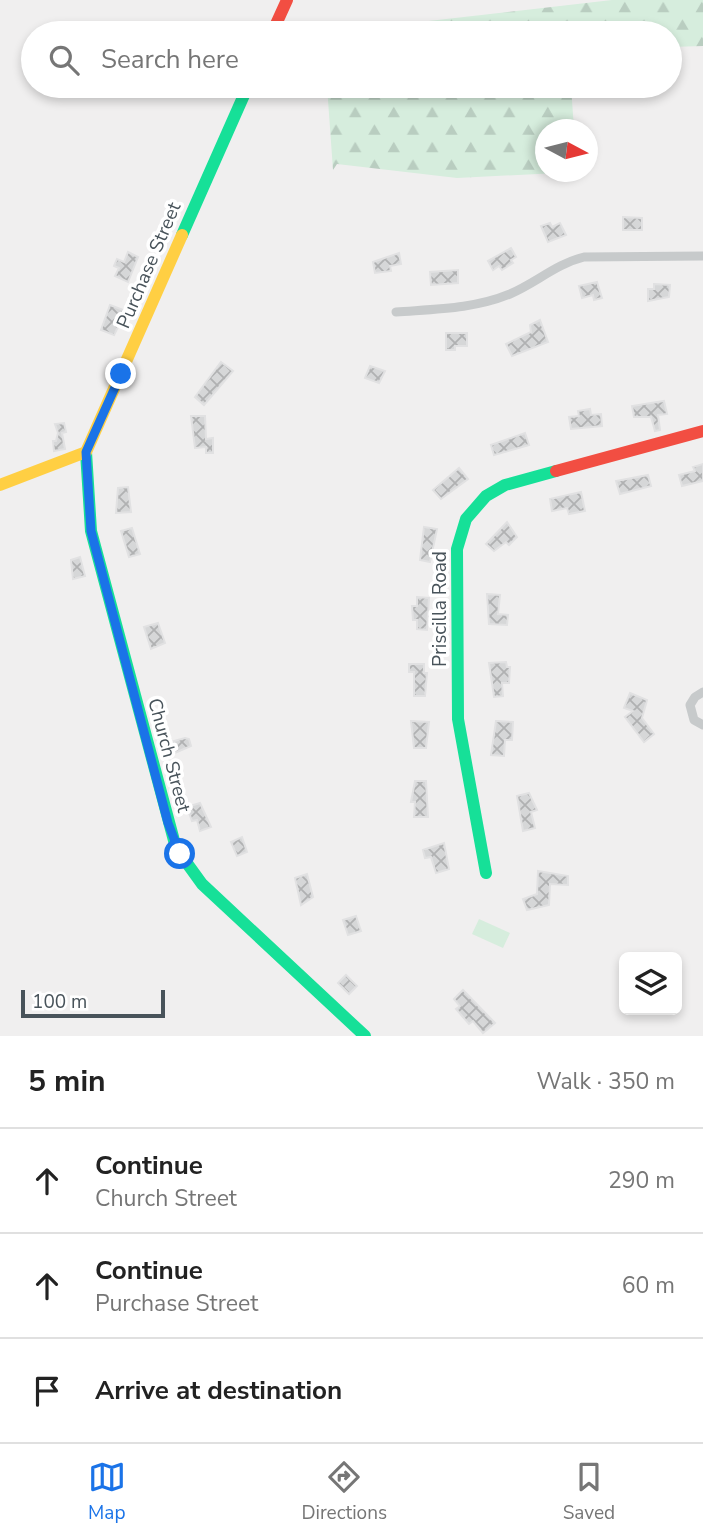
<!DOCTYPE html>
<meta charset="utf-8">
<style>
:root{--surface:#fff;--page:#f6f6f6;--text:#222;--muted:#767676;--line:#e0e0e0;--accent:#1a73e8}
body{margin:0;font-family:"Nunito Sans",sans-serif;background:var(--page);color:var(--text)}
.controls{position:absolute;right:21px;bottom:21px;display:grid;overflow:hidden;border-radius:10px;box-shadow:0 4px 10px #0003}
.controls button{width:63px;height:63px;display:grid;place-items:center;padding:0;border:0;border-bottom:2px solid var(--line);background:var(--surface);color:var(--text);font:35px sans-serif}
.compass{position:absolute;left:535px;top:119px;width:63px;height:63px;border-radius:50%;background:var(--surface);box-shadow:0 4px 10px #0003;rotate:97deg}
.scale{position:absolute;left:21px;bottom:18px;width:144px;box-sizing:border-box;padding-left:7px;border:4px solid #48535a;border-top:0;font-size:19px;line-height:24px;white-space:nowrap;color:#48535a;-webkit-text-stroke:5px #fff;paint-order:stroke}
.stop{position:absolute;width:21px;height:21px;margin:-16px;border:5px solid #1a73e8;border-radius:50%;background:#fff}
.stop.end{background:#1a73e8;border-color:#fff;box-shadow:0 2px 7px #0008}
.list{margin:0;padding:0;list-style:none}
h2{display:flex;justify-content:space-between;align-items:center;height:91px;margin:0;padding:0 28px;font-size:30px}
h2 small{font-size:23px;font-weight:400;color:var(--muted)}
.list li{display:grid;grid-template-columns:46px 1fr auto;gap:21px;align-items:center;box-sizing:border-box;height:105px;padding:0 28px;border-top:2px solid var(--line)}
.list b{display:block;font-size:26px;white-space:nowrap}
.list p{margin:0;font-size:23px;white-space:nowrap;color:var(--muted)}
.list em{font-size:23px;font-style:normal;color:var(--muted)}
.icon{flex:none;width:38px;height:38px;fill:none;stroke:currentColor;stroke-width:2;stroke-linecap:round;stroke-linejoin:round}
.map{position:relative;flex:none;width:703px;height:1036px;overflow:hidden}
.search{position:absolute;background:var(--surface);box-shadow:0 4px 10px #0003;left:21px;right:21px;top:21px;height:77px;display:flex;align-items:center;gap:18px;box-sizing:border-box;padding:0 24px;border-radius:38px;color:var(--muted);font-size:26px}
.sheet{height:406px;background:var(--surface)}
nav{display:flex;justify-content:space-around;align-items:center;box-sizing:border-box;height:98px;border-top:2px solid var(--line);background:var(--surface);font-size:19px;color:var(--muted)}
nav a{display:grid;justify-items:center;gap:4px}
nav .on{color:var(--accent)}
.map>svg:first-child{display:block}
.forest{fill:url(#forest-firs)}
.pitch{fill:#d6eddd}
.building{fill:url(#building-cross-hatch);stroke:#e1e1e2;stroke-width:2}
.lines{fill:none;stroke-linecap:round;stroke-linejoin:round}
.street{stroke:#c7cacb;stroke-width:9}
.fast{stroke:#16e098;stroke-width:12}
.slow{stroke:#ffcf43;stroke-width:12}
.jam{stroke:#f24e42;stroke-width:12}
.route{stroke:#1a73e8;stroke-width:9}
.labels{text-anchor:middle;stroke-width:7;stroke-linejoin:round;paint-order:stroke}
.street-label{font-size:19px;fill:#48535a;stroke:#fff}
</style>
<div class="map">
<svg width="703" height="1036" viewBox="0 0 703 1036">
<defs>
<pattern id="forest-firs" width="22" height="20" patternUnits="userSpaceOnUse" patternTransform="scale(1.75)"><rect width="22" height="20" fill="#d6eddd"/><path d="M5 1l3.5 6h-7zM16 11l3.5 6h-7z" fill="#b9cdc0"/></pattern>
<pattern id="building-cross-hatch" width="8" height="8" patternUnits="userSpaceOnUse" patternTransform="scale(1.75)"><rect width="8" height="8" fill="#d6d7d8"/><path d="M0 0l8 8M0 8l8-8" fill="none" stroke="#b0b1b2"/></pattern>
</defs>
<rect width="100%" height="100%" fill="#f0efef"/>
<g class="forest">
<path d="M612,0H703V46L670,47V33H323Z"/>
<path d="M327,86H571L574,129L546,130V172H578L457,178L337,164L333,170Z"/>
</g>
<path class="pitch" d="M479,919L510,933L503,948L472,934Z"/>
<g class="building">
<path d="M623,217L642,218V230H623Z"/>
<path d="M550,223L552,227L560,223L566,235L548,242L541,226Z"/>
<path d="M511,248L516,257L511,260L513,263L502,270L499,266L493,270L488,261Z"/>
<path d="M128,252L138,257L128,282L115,276L119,268L114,266L117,259L124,262Z"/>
<path d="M399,253L401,264L390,266L391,271L375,273L373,262Z"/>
<path d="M458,270V283L431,285L430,272Z"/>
<path d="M597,282L602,298L594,300L593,295L582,298L579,286Z"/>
<path d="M654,284L670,285L669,297L648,301V289H654Z"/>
<path d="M110,305L126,311L114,335L101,330Z"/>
<path d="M540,320L548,342L512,356L506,344L531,332L530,325Z"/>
<path d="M446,333H467V346H455V350H446Z"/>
<path d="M221,362L233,371L204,405L195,397Z"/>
<path d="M370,366L385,371L379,383L365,378Z"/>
<path d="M664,401L667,414L658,415L660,430L655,431L651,417H634L632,406Z"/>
<path d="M590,409L591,415L601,414L602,426L571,429L569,417L579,416L578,411Z"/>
<path d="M191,416H205L206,439L213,438V453H206V447L195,448Z"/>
<path d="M64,423L66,432L62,433L65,449L54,451L53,441H56L58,433L55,424Z"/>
<path d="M525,433L529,445L494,455L491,445Z"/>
<path d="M703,464V481L682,486L679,475L695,471L693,467Z"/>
<path d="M459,468L468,479L441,499L433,490Z"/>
<path d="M648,475L651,486L620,494L616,481Z"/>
<path d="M128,487L131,512L116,513L118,488Z"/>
<path d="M581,492L585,511L569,514L567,508L552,511L550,499Z"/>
<path d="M507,522L517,537L509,545L506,542L494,551L486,544Z"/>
<path d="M424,527L437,529L430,562L420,560Z"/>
<path d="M132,528L140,554L129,557L121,531Z"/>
<path d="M80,557L85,576L73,579L71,560Z"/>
<path d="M487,594L500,595L498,614L508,615L507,625L489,624Z"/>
<path d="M417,597L429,598L427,630L417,629V620H413L412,606H417Z"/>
<path d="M158,623L165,643L151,649L144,627Z"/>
<path d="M506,662L507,667H510L509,683H502L503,696L494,697L489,663Z"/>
<path d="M409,664H424V673H427L425,696H414V672H409Z"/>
<path d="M630,693L647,700L642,718L654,734L644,742L625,717L633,711L624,708Z"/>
<path d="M411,721L429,722L426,748H414Z"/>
<path d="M496,721L513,722L512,740H505L504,756L491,755Z"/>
<path d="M185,738L189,739L191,746L170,755L167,743Z"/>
<path d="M415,781H426L428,817H414L415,802H411Z"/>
<path d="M529,793L537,810L531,812L535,828L523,831L517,796Z"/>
<path d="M200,803L211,827L200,831L197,820L192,821L187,807Z"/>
<path d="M242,837L247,852L237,856L231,842Z"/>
<path d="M444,843L449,869L436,873L431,857L425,858L423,850Z"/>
<path d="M538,871L568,876V885L550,884L549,905L527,910L523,899L537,894Z"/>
<path d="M307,874L313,897L301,905L295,878Z"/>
<path d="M356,916L361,931L348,935L343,920Z"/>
<path d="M346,975L357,986L349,994L338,983Z"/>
<path d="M463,990L495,1023L483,1033L473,1021L469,1024L456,1009L460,1006L454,999Z"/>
</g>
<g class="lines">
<g class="street">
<path d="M396,312C435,309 474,309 510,294C536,283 556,264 584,257L703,256"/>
<path d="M703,692L695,697L690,705L694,720L703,725"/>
</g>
<g class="fast">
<path d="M182,235L248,86"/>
<path d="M86,452L91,531L176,848L202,884L365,1036"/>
<path d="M486,873L458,719L457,549L466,519L486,496L505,485L556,471"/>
</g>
<path class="slow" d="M0,485L86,452L182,235"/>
<g class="jam">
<path d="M272,33L287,0"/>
<path d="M556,471L703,431"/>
</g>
</g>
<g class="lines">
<path class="route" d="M121,374L86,452L91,531L168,823L180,854"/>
</g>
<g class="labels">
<g class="street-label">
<text transform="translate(148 265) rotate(-67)" y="7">Purchase Street</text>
<text transform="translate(439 609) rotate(-90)" y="7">Priscilla Road</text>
<text transform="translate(170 755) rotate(75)" y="7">Church Street</text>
</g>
</g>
</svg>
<div class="controls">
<button><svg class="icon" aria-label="layers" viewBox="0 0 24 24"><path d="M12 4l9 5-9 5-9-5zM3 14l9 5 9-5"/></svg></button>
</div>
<svg class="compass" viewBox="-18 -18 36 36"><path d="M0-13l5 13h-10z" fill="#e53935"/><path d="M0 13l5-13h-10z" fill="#767676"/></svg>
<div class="scale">100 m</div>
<div class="stop" style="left:180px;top:854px"></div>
<div class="stop end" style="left:121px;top:374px"></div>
<div class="search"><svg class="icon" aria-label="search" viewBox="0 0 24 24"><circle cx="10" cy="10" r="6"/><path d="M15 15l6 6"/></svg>Search here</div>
</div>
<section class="sheet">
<h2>5 min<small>Walk · 350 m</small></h2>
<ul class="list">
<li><svg class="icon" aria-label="ahead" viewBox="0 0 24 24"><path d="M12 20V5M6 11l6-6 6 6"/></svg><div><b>Continue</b><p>Church Street</p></div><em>290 m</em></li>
<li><svg class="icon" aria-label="ahead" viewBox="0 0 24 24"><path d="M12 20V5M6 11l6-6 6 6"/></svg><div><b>Continue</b><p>Purchase Street</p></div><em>60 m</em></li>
<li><svg class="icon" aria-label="arrive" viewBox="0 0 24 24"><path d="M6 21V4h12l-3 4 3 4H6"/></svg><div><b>Arrive at destination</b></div></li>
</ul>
</section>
<nav>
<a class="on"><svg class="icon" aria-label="map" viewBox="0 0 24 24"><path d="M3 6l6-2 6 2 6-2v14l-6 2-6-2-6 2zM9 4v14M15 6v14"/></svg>Map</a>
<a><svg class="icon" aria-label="directions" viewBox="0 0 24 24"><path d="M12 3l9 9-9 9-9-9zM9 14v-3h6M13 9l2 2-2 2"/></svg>Directions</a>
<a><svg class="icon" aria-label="saved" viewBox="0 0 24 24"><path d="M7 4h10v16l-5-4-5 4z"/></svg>Saved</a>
</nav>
